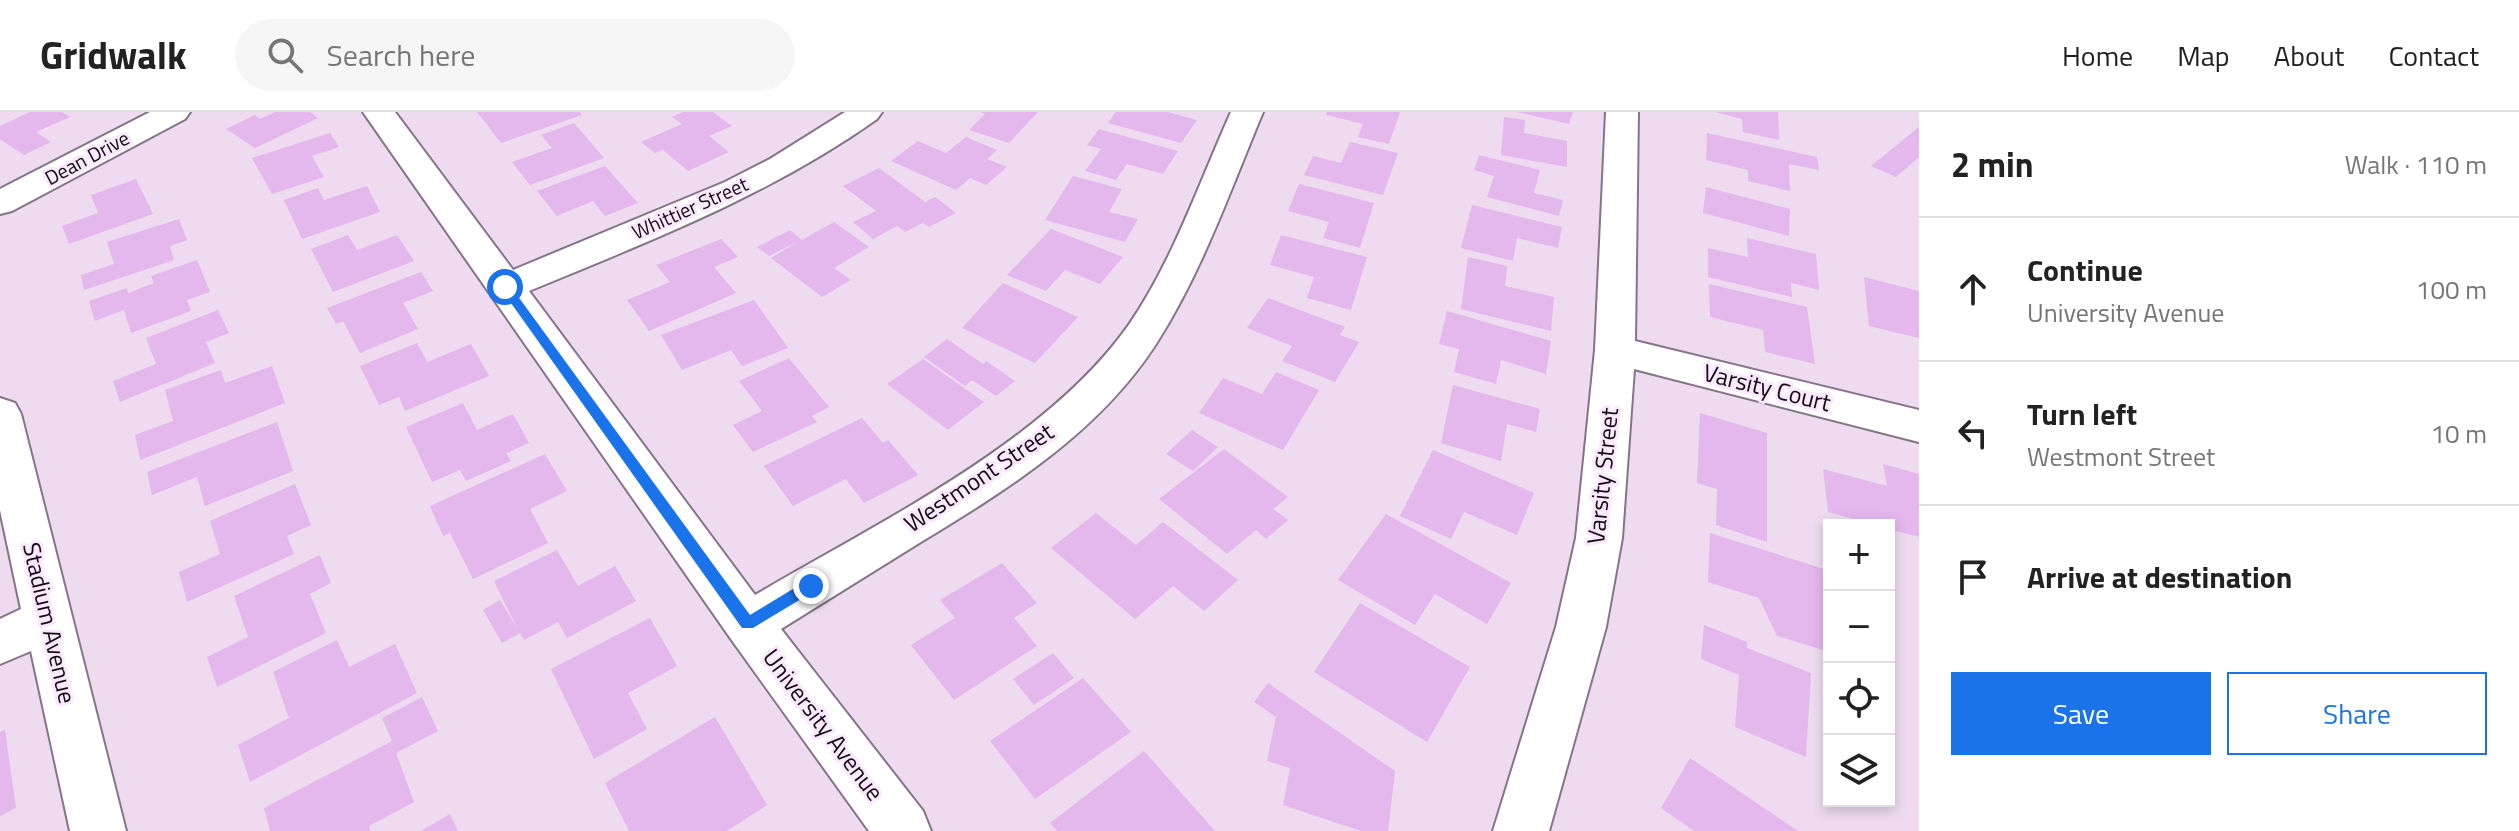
<!DOCTYPE html>
<meta charset="utf-8">
<style>
:root{--surface:#fff;--page:#f6f6f6;--text:#222;--muted:#767676;--line:#e0e0e0;--accent:#1a73e8}
body{margin:0;font-family:"Titillium Web",sans-serif;background:var(--page);color:var(--text)}
.controls{position:absolute;right:24px;bottom:24px;display:grid;overflow:hidden;border-radius:0px;box-shadow:0 4px 12px #0003}
.controls button{width:72px;height:72px;display:grid;place-items:center;padding:0;border:0;border-bottom:2px solid var(--line);background:var(--surface);color:var(--text);font:40px sans-serif}
.stop{position:absolute;width:24px;height:24px;margin:-18px;border:6px solid #1a73e8;border-radius:50%;background:#fff}
.stop.end{background:#1a73e8;border-color:#fff;box-shadow:0 2px 8px #0008}
.list{margin:0;padding:0;list-style:none}
h2{display:flex;justify-content:space-between;align-items:center;height:104px;margin:0;padding:0 32px;font-size:34px}
h2 small{font-size:26px;font-weight:400;color:var(--muted)}
.list li{display:grid;grid-template-columns:52px 1fr auto;gap:24px;align-items:center;box-sizing:border-box;height:144px;padding:0 32px;border-top:2px solid var(--line)}
.list b{display:block;font-size:30px;white-space:nowrap}
.list p{margin:0;font-size:26px;white-space:nowrap;color:var(--muted)}
.list em{font-size:26px;font-style:normal;color:var(--muted)}
.actions{display:flex;gap:16px;padding:24px 32px}
.actions a{flex:1;padding:18px 0;border:2px solid var(--accent);border-radius:0px;text-align:center;font-size:28px;color:var(--accent)}
.actions .main{background:var(--accent);color:#fff}
.icon{flex:none;width:44px;height:44px;fill:none;stroke:currentColor;stroke-width:2;stroke-linecap:round;stroke-linejoin:round}
.map{position:relative;flex:none;width:1919px;height:719px;overflow:hidden}
header{display:flex;align-items:center;gap:48px;box-sizing:border-box;height:112px;padding:0 40px;background:var(--surface);border-bottom:2px solid var(--line)}
header strong{font-size:38px}
nav{display:flex;gap:44px;margin-inline-start:auto;font-size:28px}
.search{width:560px;height:72px;background:var(--page);display:flex;align-items:center;gap:20px;box-sizing:border-box;padding:0 28px;border-radius:44px;color:var(--muted);font-size:30px}
main{display:flex}
aside{flex:1;background:var(--surface)}
.map>svg:first-child{display:block}
.building{fill:#e4b7ed}
.lines{fill:none;stroke-linecap:round;stroke-linejoin:round}
.minor-casing{stroke:#867588;stroke-width:4}
.minor{fill:#fff;fill-rule:evenodd}
.route{fill:#1a73e8}
.labels{text-anchor:middle;stroke-width:6;stroke-linejoin:round;paint-order:stroke}
.far-street-label{font-size:20px;fill:#120b12;stroke:#fbe8fe}
.street-label{font-size:24px;fill:#120b12;stroke:#fbe8fe}
</style>
<header>
<strong>Gridwalk</strong>
<div class="search"><svg class="icon" aria-label="search" viewBox="0 0 24 24"><circle cx="10" cy="10" r="6"/><path d="M15 15l6 6"/></svg>Search here</div>
<nav><a>Home</a><a>Map</a><a>About</a><a>Contact</a></nav>
</header>
<main>
<div class="map">
<svg width="1919" height="719" viewBox="0 0 1919 719">
<rect width="100%" height="100%" fill="#eedbf0"/>
<g class="building">
<path d="M30,0H62L70,5L36,20L51,30L24,43L0,27V14Z"/>
<path d="M275,0H310L318,6L255,36L226,17L255,3L260,7Z"/>
<path d="M477,0H580L582,3L501,31Z"/>
<path d="M683,0H713L732,14L709,24L729,40L688,59L663,38L655,41L641,30L682,12L672,5Z"/>
<path d="M980,0H1038L1009,31L969,18L985,2Z"/>
<path d="M1116,0H1168L1197,8L1181,31L1108,11Z"/>
<path d="M1327,0H1400L1389,32L1358,25L1363,12L1326,3Z"/>
<path d="M1517,0H1573L1569,12Z"/>
<path d="M1715,0H1778L1779,28L1743,20L1742,7Z"/>
<path d="M1504,5L1525,8L1524,21L1567,29V55L1501,43Z"/>
<path d="M574,11L604,46L530,73L512,50L552,36L541,23Z"/>
<path d="M1919,15V45L1896,65L1871,54Z"/>
<path d="M1099,17L1178,39L1163,62L1127,52L1116,68L1085,59L1101,37L1087,33Z"/>
<path d="M330,21L339,35L312,44L324,65L272,82L252,46Z"/>
<path d="M1707,21L1817,45L1819,58L1789,52L1790,79L1748,69V58L1706,48Z"/>
<path d="M966,25L997,38L987,47L1007,55L986,73L970,66L956,78L891,49L918,29L946,41Z"/>
<path d="M1350,30L1398,41L1383,83L1304,63L1313,44L1341,51Z"/>
<path d="M1479,43L1540,58L1534,81L1563,88L1559,104L1487,85L1494,64L1474,58Z"/>
<path d="M605,54L638,91L605,104L593,89L557,104L537,79Z"/>
<path d="M879,56L925,90L935,85L956,101L929,115L923,111L905,120L897,114L873,127L853,110L876,99L843,74Z"/>
<path d="M1073,64L1122,77L1109,100L1138,107L1125,130L1045,108Z"/>
<path d="M136,67L153,102L69,132L62,114L98,101L91,83Z"/>
<path d="M1299,72L1374,91L1360,136L1323,126L1329,110L1288,99Z"/>
<path d="M367,74L380,100L302,127L284,88L318,76L324,88Z"/>
<path d="M1706,75L1790,97L1789,124L1703,101Z"/>
<path d="M1472,93L1562,115L1558,136L1517,126L1513,149L1461,136Z"/>
<path d="M179,107L187,128L170,134L174,148L84,178L81,163L114,152L107,130Z"/>
<path d="M834,110L869,135L834,156L851,168L822,185L771,146L797,130L769,144L757,135L790,118L802,128Z"/>
<path d="M1051,117L1123,145L1100,172L1065,158L1046,179L1007,163Z"/>
<path d="M348,123L357,138L397,123L414,149L333,180L311,137Z"/>
<path d="M1281,123L1367,145L1351,198L1307,186L1314,165L1270,153Z"/>
<path d="M1747,126L1816,142L1819,178L1791,171L1792,185L1708,165V136L1748,145Z"/>
<path d="M721,127L738,145L714,155L736,181L649,219L627,188L670,170L656,153Z"/>
<path d="M1468,145L1507,154L1505,174L1554,185L1551,219L1461,197Z"/>
<path d="M197,148L210,180L187,188L191,199L131,221L124,198L95,209L89,189L127,176L128,181L154,171L151,164Z"/>
<path d="M421,160L433,179L403,191L418,217L360,241L343,209L336,212L327,196Z"/>
<path d="M1864,165L1919,179V226L1869,214Z"/>
<path d="M1003,171L1078,205L1035,251L962,216Z"/>
<path d="M1709,172L1807,195L1815,252L1765,240L1763,218L1710,205Z"/>
<path d="M1268,186L1345,215L1340,223L1359,230L1335,270L1282,249L1292,234L1247,216Z"/>
<path d="M754,188L788,236L742,254L731,238L682,258L661,223Z"/>
<path d="M218,198L229,221L206,230L215,251L120,290L113,269L156,252L146,226Z"/>
<path d="M1447,199L1551,229L1546,262L1501,248L1496,272L1454,260L1459,237L1439,232Z"/>
<path d="M947,227L983,252L986,249L1015,269L996,284L972,268L965,274L924,245Z"/>
<path d="M417,231L427,250L471,232L489,264L405,299L399,285L379,293L360,254Z"/>
<path d="M789,246L829,295L812,304L817,310L753,340L733,313L762,299L739,269Z"/>
<path d="M923,247L984,290L948,318L887,272Z"/>
<path d="M272,254L285,291L140,348L135,323L173,309L165,278L221,258L225,271Z"/>
<path d="M1276,260L1319,278L1283,338L1199,301L1223,266L1262,282Z"/>
<path d="M1453,273L1540,297L1536,320L1507,312L1501,349L1441,331Z"/>
<path d="M463,291L477,318L513,302L529,331L506,341L511,349L466,369L460,358L432,370L406,315Z"/>
<path d="M1700,301L1767,321V430L1716,413L1717,377L1697,371Z"/>
<path d="M862,306L883,331L888,328L918,363L864,391L846,367L793,394L764,354Z"/>
<path d="M277,310L293,359L205,394L197,365L152,383L147,360Z"/>
<path d="M1192,318L1218,335L1193,359L1166,342Z"/>
<path d="M1224,337L1288,385L1273,397L1288,408L1266,427L1256,418L1227,442L1159,387Z"/>
<path d="M1433,338L1534,381L1517,423L1464,400L1451,427L1400,404Z"/>
<path d="M545,342L567,379L530,397L548,431L473,467L450,421L443,424L430,394Z"/>
<path d="M1883,352L1919,362V425L1889,417V413H1875L1828,400L1823,357L1887,374Z"/>
<path d="M295,372L311,413L287,424L294,442L187,490L179,460L220,442L210,409Z"/>
<path d="M1096,401L1136,433L1163,410L1238,468L1204,499L1173,474L1135,507L1051,436Z"/>
<path d="M1386,402L1511,471L1487,512L1435,482L1415,513L1338,468Z"/>
<path d="M1710,421L1824,457L1829,540L1777,524L1759,486L1708,470Z"/>
<path d="M557,438L578,474L615,454L636,489L567,526L558,510L524,528L520,521L502,531L483,498L500,488L517,516L494,469Z"/>
<path d="M320,443L331,471L310,482L326,521L217,575L207,545L248,525L234,484Z"/>
<path d="M1002,451L1037,491L1014,506L1037,534L954,588L911,533L955,506L940,488Z"/>
<path d="M1360,491L1470,555L1427,630L1314,560Z"/>
<path d="M650,506L677,554L628,581L647,617L594,647L551,557Z"/>
<path d="M1704,513L1747,530V536L1811,561L1806,645L1735,615L1739,563L1701,547Z"/>
<path d="M337,528L349,555L395,532L417,581L250,670L238,633L289,606L273,560Z"/>
<path d="M1053,541L1074,566L1034,593L1013,567Z"/>
<path d="M1083,566L1131,620L1035,687L990,629Z"/>
<path d="M1268,571L1395,659L1388,719H1361L1283,693L1290,656L1267,649L1276,605L1254,590Z"/>
<path d="M422,585L438,619L396,641L414,690L369,714L370,719H270L264,696L392,629L382,606Z"/>
<path d="M715,605L767,693L727,719H629L605,671Z"/>
<path d="M5,618L16,696L0,704V620Z"/>
<path d="M1144,639L1215,719H1057L1050,711Z"/>
<path d="M1690,646L1798,719H1694L1661,696Z"/>
<path d="M450,702L458,719H421Z"/>
</g>
<g class="lines">
<defs>
<g id="minor">
<path d="M150,0H190L185,7L12,99L0,102V77Z"/>
<path d="M363,0H395L513,158L725,70L770,47L845,0H882L877,7C770,83 650,129 529,179L755,483C877,411 1045,331 1128,214C1173,149 1199,71 1231,0H1263C1230,79 1202,160 1156,232C1098,322 1005,379 916,433C871,461 826,489 781,517L923,699L931,719H869L731,527Z"/>
<path d="M1606,0H1638L1635,229L1919,298V330L1634,257L1622,426L1606,515L1549,719H1493L1556,515L1576,426L1595,238Z"/>
<path d="M0,286L15,291L21,302L126,719H70L31,539L0,552V507L21,497L0,398Z"/>
</g>
</defs>
<use href="#minor" class="minor-casing"/>
<use href="#minor" class="minor"/>
</g>
<path class="route" d="M501,172H509L750,503L806,469H816V478L753,516H742L501,177Z"/>
<g class="labels">
<g class="far-street-label">
<text transform="translate(87 46) rotate(-28)" y="7">Dean Drive</text>
<text transform="translate(690 96) rotate(-24)" y="7">Whittier Street</text>
</g>
<g class="street-label">
<text transform="translate(1767 276) rotate(14)" y="8">Varsity Court</text>
<text transform="translate(1603 364) rotate(-84)" y="8">Varsity Street</text>
<text transform="translate(979 366) rotate(-34)" y="8">Westmont Street</text>
<text transform="translate(49 511) rotate(77)" y="8">Stadium Avenue</text>
<text transform="translate(823 613) rotate(53)" y="8">University Avenue</text>
</g>
</g>
</svg>
<div class="controls">
<button>+</button>
<button>−</button>
<button><svg class="icon" aria-label="locate" viewBox="0 0 24 24"><circle cx="12" cy="12" r="6"/><path d="M12 2v4M12 18v4M2 12h4M18 12h4"/></svg></button>
<button><svg class="icon" aria-label="layers" viewBox="0 0 24 24"><path d="M12 4l9 5-9 5-9-5zM3 14l9 5 9-5"/></svg></button>
</div>
<div class="stop" style="left:505px;top:175px"></div>
<div class="stop end" style="left:811px;top:474px"></div>
</div>
<aside>
<h2>2 min<small>Walk · 110 m</small></h2>
<ul class="list">
<li><svg class="icon" aria-label="ahead" viewBox="0 0 24 24"><path d="M12 20V5M6 11l6-6 6 6"/></svg><div><b>Continue</b><p>University Avenue</p></div><em>100 m</em></li>
<li><svg class="icon" aria-label="left" viewBox="0 0 24 24"><path d="M17 20v-9H6M10 6l-5 5 5 5"/></svg><div><b>Turn left</b><p>Westmont Street</p></div><em>10 m</em></li>
<li><svg class="icon" aria-label="arrive" viewBox="0 0 24 24"><path d="M6 21V4h12l-3 4 3 4H6"/></svg><div><b>Arrive at destination</b></div></li>
</ul>
<div class="actions"><a class="main">Save</a><a>Share</a></div>
</aside>
</main>
